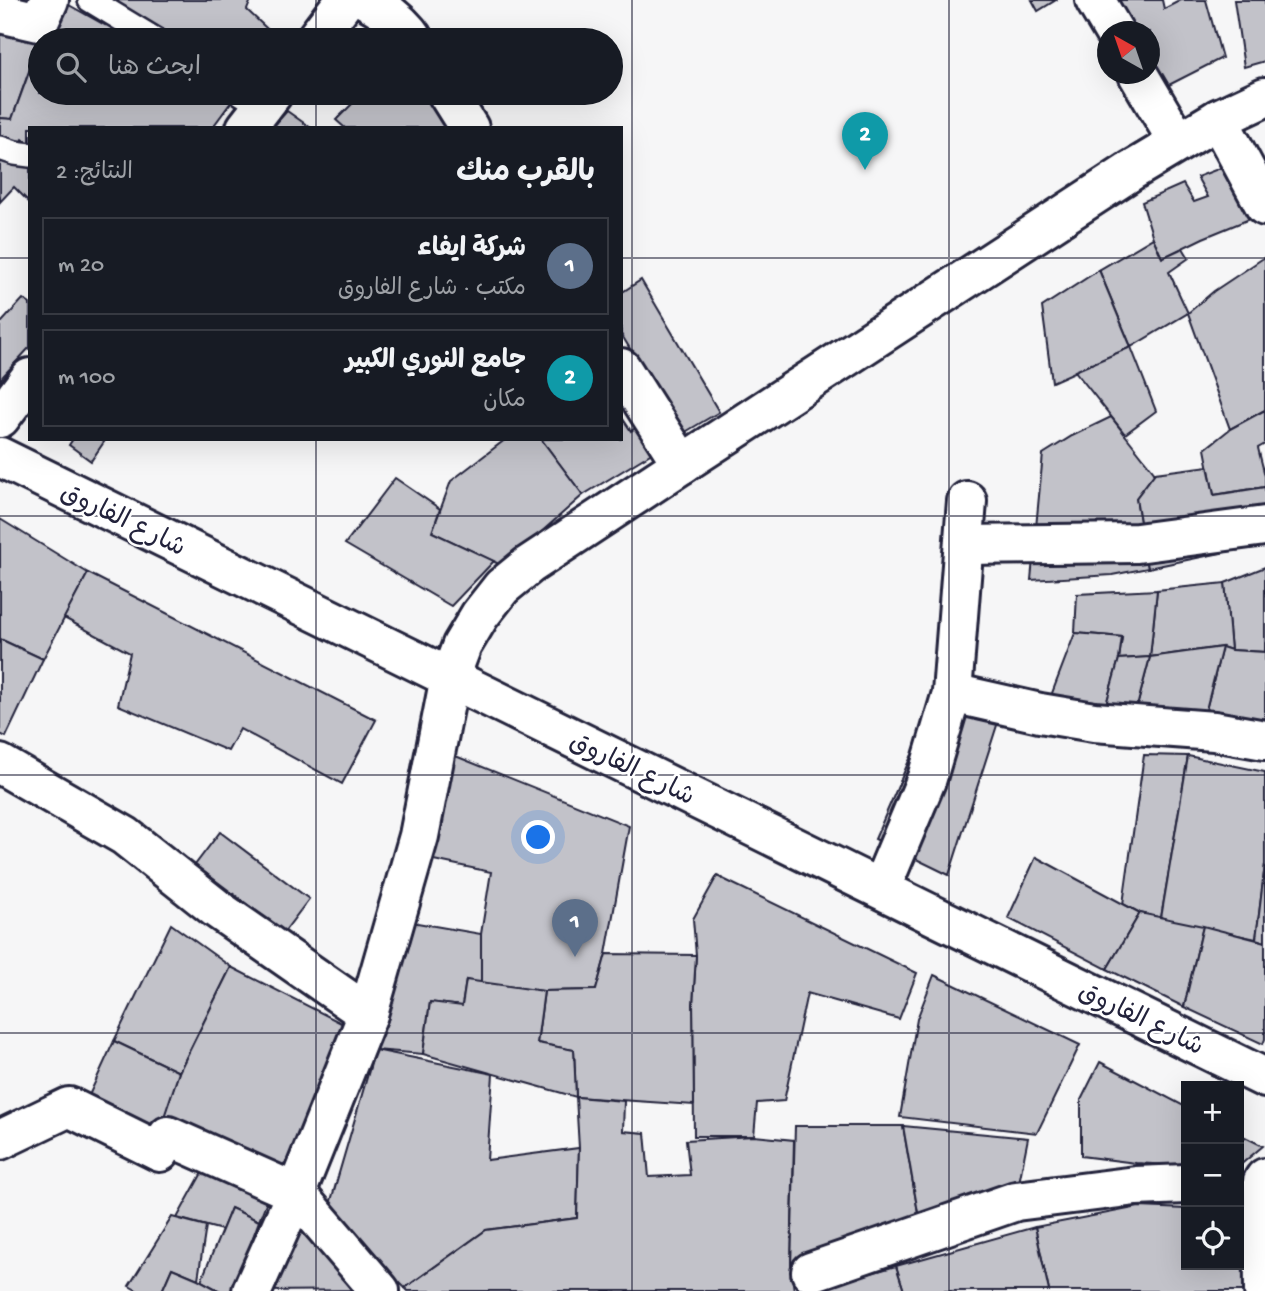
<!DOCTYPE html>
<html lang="ar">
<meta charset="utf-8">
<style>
:root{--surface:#171b24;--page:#242831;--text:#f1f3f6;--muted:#9ea1a6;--line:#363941;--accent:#1a73e8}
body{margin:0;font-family:"Gochi Hand","Playpen Sans Arabic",sans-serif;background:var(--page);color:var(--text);direction:rtl}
.controls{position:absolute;right:21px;bottom:21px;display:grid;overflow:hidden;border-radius:0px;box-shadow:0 7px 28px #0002}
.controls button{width:63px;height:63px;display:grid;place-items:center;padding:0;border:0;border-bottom:2px solid var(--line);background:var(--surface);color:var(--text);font:35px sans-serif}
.compass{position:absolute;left:1097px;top:21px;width:63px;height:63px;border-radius:50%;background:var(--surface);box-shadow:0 7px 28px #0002;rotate:320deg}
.you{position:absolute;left:539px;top:838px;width:24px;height:24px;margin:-18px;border:5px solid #fff;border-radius:50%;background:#1a73e8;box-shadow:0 0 0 10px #1a73e833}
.badge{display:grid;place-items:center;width:46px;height:46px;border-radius:50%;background:var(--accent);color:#fff;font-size:23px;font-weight:700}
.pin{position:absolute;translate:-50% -58px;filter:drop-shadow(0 2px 4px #0008)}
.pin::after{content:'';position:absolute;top:37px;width:24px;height:21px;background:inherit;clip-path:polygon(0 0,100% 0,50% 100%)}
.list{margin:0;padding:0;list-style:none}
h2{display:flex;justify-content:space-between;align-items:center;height:91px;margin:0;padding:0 28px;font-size:30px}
h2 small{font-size:23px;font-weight:400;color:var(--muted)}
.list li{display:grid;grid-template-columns:46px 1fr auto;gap:21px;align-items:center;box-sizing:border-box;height:98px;margin:0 14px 14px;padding:0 14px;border:2px solid var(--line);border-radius:0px}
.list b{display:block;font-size:26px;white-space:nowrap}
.list p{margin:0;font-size:23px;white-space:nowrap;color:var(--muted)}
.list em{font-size:23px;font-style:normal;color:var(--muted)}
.icon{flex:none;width:38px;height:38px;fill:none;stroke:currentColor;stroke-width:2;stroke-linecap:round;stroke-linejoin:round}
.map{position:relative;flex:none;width:1265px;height:1291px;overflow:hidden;direction:ltr}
.search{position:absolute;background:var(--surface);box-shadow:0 7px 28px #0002;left:28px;top:28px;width:595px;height:77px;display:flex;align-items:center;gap:18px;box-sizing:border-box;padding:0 24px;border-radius:38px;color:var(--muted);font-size:26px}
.panel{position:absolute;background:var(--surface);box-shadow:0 7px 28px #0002;left:28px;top:126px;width:595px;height:315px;border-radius:0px;direction:rtl}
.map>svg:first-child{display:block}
.building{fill:#c2c2c9;stroke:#22223b;stroke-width:2}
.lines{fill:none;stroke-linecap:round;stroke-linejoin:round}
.service-casing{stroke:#22223b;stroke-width:28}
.minor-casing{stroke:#22223b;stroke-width:44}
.secondary-casing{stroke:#22223b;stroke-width:44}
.service{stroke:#fff;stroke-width:23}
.minor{stroke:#fff;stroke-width:38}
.secondary{stroke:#fff;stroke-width:38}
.grid{fill:none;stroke:#22223b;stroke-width:2;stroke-opacity:0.55}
.labels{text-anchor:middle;stroke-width:5;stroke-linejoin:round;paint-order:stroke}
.street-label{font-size:26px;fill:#22223b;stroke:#fff}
</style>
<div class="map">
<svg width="1265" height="1291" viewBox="0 0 1265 1291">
<rect width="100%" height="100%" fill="#f6f6f7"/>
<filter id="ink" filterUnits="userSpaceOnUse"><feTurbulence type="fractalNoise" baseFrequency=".0143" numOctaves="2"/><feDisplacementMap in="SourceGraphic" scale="14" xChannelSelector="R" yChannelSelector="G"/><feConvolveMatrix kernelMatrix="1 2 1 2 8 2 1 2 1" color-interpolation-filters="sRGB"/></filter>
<g filter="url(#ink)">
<g class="building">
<path d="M60,0L105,25L108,18L146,40H41Z"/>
<path d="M103,0H251L247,10L279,40H165Z"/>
<path d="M1032,0H1056L1038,11Z"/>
<path d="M1108,0H1162L1164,9L1181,0H1206L1222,58L1157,91L1150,74V32H1125Z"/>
<path d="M1234,0H1265V61L1244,67Z"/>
<path d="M0,19L40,40L12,119L0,118Z"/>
<path d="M40,42V93L237,94L212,128H30V143L23,139L16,149L0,144V118L12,119Z"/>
<path d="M363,93H425L445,128H345L336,120Z"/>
<path d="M287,111L311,128H272Z"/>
<path d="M0,154L30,166V203L14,187L0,202Z"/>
<path d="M1231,164L1257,216L1203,238L1162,258L1153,238L1142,202L1183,184L1194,202L1208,197L1197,177Z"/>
<path d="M1153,238L1162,258L1183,248L1189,258L1169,272L1188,313L1131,347L1099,270Z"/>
<path d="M1265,257V410L1230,429L1188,313L1214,291Z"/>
<path d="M1099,270L1131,347L1052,382L1042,307Z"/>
<path d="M641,280L719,412L682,434L621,334V293Z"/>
<path d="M23,299L30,304V347L3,376L0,381V322H2Z"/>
<path d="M1131,347L1156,411L1125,434L1075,371Z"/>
<path d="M1265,410V444L1258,448L1265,476V487L1214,495L1205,449L1230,429Z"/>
<path d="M621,416L631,431L642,423L660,448L583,495L541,439H621Z"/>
<path d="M1111,417L1155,473L1136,498L1148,568L1112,575L1031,580L1043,454L1072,436Z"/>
<path d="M73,439H106L91,461L69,445Z"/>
<path d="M506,439H541L583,495L503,566L432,532L451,481Z"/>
<path d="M1208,466L1214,495L1265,487V544L1148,568L1136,498L1155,473Z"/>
<path d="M395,478L440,509L432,532L494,561L451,606L345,544Z"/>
<path d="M0,519L88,573L43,659L0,639Z"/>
<path d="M1265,567V652L1231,650L1225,583Z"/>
<path d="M88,573L376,720L342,784L240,729L228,751L118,705L130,653L64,618Z"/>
<path d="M1225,583L1231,650L1222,647L1150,657L1157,590Z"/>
<path d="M1157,590L1150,657L1119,659L1122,637L1075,633L1077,594Z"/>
<path d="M1075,633L1122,637L1119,659L1103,715L1046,709Z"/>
<path d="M0,639L43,659L6,737L0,734Z"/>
<path d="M1222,647L1231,650L1265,652V719L1259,749L1197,745Z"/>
<path d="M1222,647L1197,745L1134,718L1150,657Z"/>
<path d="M1150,657L1134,718L1103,715L1119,659Z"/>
<path d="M947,707L999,719L949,875L875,839L908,763L923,733Z"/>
<path d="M453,755L629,826L606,954L596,990L544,991L481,984V934L491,872L424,858Z"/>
<path d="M1144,755L1188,756L1161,918L1140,913L1123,904Z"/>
<path d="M1188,756L1265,772V864L1256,939L1161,918Z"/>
<path d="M220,832L309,899L284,932L195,865Z"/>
<path d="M1036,857L1140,913L1107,969L1008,918Z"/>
<path d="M1265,864V942L1256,939Z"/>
<path d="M717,876L917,973L899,1019L807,993L784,1101L757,1103L754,1136H694L693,1004L696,955L693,919Z"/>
<path d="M1140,913L1203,926L1184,1007L1107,969Z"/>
<path d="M400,920L481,934V984L466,980L462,1006L430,1002L423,1054L375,1050Z"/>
<path d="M171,924L231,967L179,1072L114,1041Z"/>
<path d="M1203,926L1265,942V1039L1263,1044L1184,1007Z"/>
<path d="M606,954L696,955L693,1004L694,1105L576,1097L574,1050L537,1043L544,991L596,990Z"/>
<path d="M231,967L353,1029L310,1140L275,1172L162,1121L179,1072Z"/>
<path d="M934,975L1080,1045L1037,1133L900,1117L917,1019Z"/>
<path d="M466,980L544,991L537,1043L574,1050L576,1097L423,1054L430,1002L462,1006Z"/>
<path d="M114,1041L179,1072L155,1144L85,1104Z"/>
<path d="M375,1050L493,1074L487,1160L579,1148L577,1218L486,1230L405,1288L328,1211Z"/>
<path d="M1100,1062L1186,1107V1166L1136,1163L1081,1156V1100Z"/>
<path d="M576,1097L624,1101L623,1131L645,1133L649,1177L690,1175L686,1140L754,1136L794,1140L791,1267L794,1291H408L405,1288L486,1230L577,1218L579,1148Z"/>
<path d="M795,1126H903L919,1218L791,1267Z"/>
<path d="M903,1126L1028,1138L1019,1183L919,1218Z"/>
<path d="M1239,1134L1263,1146L1239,1166Z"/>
<path d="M203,1171L271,1190L259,1221L231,1208L222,1230L177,1218Z"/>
<path d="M1139,1207L1186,1209V1265H1239V1211L1258,1212L1257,1291H1049L1035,1227Z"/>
<path d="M231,1208L259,1221L233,1291H220L201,1281Z"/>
<path d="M172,1217L206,1226L198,1279L172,1268L162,1291H138L129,1286Z"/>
<path d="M296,1227L364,1290L265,1291Z"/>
<path d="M1035,1227L1049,1291H904L896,1266Z"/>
<path d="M896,1266L904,1291H807Z"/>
<path d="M172,1268L198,1279L220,1291H162Z"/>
</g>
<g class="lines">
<defs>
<g id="service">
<path d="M90,0L156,40"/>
<path d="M241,93L262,106"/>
<path d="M0,148L15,153L30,155"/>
</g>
<g id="minor">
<path d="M367,0C385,10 403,23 414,40"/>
<path d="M1095,0L1114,32"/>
<path d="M0,13L39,22L49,0"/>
<path d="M315,40L345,0"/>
<path d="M1138,74L1178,142"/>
<path d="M447,93L469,128"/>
<path d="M1218,119L1265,206"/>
<path d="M246,128L273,93"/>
<path d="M621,368L682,464"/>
<path d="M0,418L30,378"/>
<path d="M964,545L1137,543L1265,526"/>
<path d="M952,693L1040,713L1094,722L1214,731L1265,740"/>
<path d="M0,764L125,836L217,909L368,1014"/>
<path d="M881,888L927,778L952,693L967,501"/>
<path d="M0,1140L69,1107L160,1152L168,1136L296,1193L380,1291"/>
<path d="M811,1272L1016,1201L1136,1186L1186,1184"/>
<path d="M1264,1291L1263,1181L1265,1178"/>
</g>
<g id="secondary">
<path d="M0,457L1265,1078"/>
<path d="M252,1291L296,1193L368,1014L419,836L450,677L462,645L480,615L502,587L529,565L682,464L1131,171L1218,119L1265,97"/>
</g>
</defs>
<use href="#service" class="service-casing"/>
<use href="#minor" class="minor-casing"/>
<use href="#secondary" class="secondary-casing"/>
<use href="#service" class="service"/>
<use href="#minor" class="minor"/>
<use href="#secondary" class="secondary"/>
</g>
</g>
<path class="grid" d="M316,0V40M632,0V1291M949,0V1291M316,93V128M0,258H30M621,258H1265M316,439V1291M0,516H1265M0,775H1265M0,1033H1265"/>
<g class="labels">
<g class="street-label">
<text transform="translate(124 518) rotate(26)" y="9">شارع الفاروق</text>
<text transform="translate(633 767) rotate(26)" y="9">شارع الفاروق</text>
<text transform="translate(1142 1017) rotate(26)" y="9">شارع الفاروق</text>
</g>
</g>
</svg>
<div class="controls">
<button>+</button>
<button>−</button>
<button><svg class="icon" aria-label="locate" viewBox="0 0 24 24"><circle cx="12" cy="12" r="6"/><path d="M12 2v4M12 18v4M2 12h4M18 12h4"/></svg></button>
</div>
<svg class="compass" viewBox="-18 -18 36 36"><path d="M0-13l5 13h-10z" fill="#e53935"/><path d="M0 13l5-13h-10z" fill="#9ea1a6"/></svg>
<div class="you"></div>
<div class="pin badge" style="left:575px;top:957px;background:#5c6f8a">1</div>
<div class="pin badge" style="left:865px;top:170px;background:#0f9aa8">2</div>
<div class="search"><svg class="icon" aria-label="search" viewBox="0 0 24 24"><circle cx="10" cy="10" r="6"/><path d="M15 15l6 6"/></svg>ابحث هنا</div>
<section class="panel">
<h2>بالقرب منك<small>النتائج: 2</small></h2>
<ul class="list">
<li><span class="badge" style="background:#5c6f8a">1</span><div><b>شركة ايفاء</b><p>مكتب · شارع الفاروق</p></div><em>20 m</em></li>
<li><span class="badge" style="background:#0f9aa8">2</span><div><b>جامع النوري الكبير</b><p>مكان</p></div><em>100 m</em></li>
</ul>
</section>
</div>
